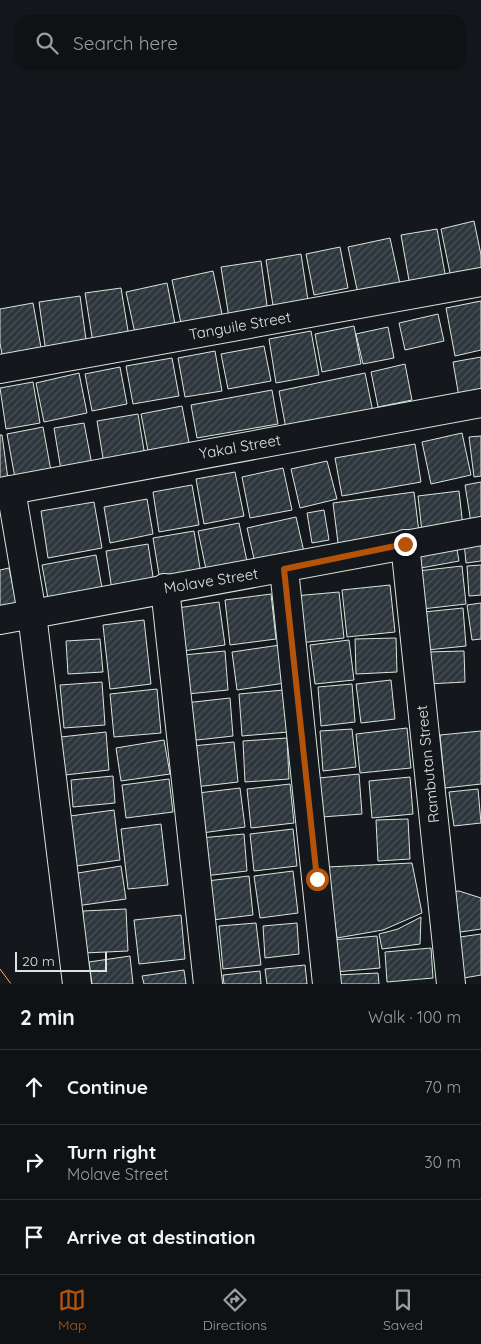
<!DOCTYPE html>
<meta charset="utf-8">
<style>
:root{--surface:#0f1215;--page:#1d2022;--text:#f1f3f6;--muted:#9b9ea0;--line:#2f3234;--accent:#b45309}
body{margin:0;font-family:Quicksand,sans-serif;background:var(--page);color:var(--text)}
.scale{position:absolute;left:15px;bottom:12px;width:92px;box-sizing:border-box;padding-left:5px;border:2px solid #d8e6dc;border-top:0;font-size:14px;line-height:18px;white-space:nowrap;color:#d8e6dc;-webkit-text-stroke:4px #14181c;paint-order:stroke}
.stop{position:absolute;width:15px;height:15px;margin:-11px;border:4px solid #b45309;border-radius:50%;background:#fff}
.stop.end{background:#b45309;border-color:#fff;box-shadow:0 1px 5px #0008}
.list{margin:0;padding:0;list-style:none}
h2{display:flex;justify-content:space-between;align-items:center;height:65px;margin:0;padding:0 20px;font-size:21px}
h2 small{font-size:16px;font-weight:400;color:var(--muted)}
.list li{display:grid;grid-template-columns:32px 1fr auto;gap:15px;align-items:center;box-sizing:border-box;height:75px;padding:0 20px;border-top:1px solid var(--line)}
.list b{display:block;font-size:19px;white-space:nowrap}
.list p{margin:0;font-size:16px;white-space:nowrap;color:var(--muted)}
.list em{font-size:16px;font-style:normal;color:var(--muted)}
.icon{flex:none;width:28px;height:28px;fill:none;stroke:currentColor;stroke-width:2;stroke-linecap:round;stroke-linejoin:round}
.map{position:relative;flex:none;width:481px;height:984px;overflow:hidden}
.search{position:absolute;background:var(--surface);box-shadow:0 2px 8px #0003;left:15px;right:15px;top:15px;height:55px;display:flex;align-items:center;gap:12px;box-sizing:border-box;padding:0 18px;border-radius:15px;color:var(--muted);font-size:19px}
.sheet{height:290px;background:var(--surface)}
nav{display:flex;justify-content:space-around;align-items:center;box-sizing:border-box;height:70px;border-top:1px solid var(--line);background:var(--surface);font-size:14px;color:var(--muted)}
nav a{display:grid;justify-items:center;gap:2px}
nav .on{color:var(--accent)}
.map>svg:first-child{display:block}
.building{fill:url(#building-hatch);stroke:#d8e6dc}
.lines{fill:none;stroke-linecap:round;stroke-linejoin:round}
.street-casing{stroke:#d8e6dc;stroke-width:30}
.street{stroke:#14181c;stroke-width:28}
.power{stroke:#ffb74d;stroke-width:1;stroke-dasharray:18 4 2.5 4;stroke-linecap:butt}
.route{stroke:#b45309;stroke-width:6}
.labels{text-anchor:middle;stroke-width:4;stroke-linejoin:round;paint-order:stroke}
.street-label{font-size:15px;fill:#d8e6dc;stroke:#14181c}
</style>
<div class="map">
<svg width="481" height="984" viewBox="0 0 481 984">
<defs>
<pattern id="building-hatch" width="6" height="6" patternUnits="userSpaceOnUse" patternTransform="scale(1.25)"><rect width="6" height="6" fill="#2c363c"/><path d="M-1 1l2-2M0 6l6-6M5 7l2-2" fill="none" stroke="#4a5358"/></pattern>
</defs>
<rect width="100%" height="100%" fill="#14181c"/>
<g class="building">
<path d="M474,221L481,255V272L451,278L441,229Z"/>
<path d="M437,229L446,279L410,286L401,235Z"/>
<path d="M390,238L400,284L358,294L348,247Z"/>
<path d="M340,247L348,288L314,295L306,254Z"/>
<path d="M301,254L309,307L274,312L266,260Z"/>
<path d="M261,261L268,313L229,318L221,267Z"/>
<path d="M213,271L223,319L182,328L172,280Z"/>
<path d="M167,283L176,329L136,338L126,292Z"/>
<path d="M121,288L129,337L93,343L85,293Z"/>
<path d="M80,296L87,347L46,353L39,302Z"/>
<path d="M481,301V350L455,356L446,308Z"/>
<path d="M33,303L42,353L3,360L0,343V309Z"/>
<path d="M438,314L444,341L405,350L399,323Z"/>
<path d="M354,326L361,364L322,372L315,334Z"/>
<path d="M388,327L394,358L363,364L356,334Z"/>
<path d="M311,331L319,375L276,383L269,339Z"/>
<path d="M264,346L271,381L228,389L221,354Z"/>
<path d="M215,351L222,391L185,397L178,358Z"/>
<path d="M481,357V399L460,403L453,362Z"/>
<path d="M172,358L179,396L133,404L126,366Z"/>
<path d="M405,364L412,400L378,407L371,372Z"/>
<path d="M120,367L127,404L92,411L85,374Z"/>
<path d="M79,373L87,413L44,422L36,383Z"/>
<path d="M365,373L374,417L287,434L279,391Z"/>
<path d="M33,382L40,423L6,429L0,388Z"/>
<path d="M272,390L278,424L197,438L191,405Z"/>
<path d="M182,406L190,448L149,456L141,414Z"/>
<path d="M138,414L145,456L104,464L97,421Z"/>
<path d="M84,423L92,465L61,470L54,428Z"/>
<path d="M43,427L51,471L15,478L7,434Z"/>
<path d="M462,433L471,475L431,484L422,442Z"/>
<path d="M0,435H2L8,479L0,480Z"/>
<path d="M481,436V476L474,477L469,437Z"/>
<path d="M415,444L421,482L342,496L335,458Z"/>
<path d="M327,461L337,499L300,508L291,469Z"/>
<path d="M283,468L292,510L250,518L242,477Z"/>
<path d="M235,472L244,516L204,524L196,479Z"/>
<path d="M481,482V521L471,523L465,485Z"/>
<path d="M192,485L199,525L159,532L153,492Z"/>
<path d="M459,491L463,527L422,532L418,496Z"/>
<path d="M414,492L419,532L338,543L333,503Z"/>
<path d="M147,499L153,534L110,543L104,507Z"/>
<path d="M94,502L102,548L48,558L41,511Z"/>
<path d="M324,510L329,540L312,543L307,513Z"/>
<path d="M296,517L304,552L255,563L247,528Z"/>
<path d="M239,523L248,566L207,574L198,531Z"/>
<path d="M194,531L201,574L160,581L153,538Z"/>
<path d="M481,540V561L466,563L464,542Z"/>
<path d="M148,544L154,583L112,590L106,551Z"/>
<path d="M456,544L459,561L421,568L418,550Z"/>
<path d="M96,555L103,593L49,604L42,565Z"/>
<path d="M481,565V595L469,596L467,566Z"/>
<path d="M462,566L466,604L422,609L418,571Z"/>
<path d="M9,568L17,605L0,608V570Z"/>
<path d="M390,585L395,632L347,637L342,590Z"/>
<path d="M339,592L344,638L299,643L294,596Z"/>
<path d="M271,594L276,639L230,645L225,600Z"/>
<path d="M219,602L225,645L183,651L177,608Z"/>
<path d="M481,603V639L472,640L467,605Z"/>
<path d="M463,608L466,646L427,650L424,612Z"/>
<path d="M144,620L151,684L110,689L103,625Z"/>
<path d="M396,638L397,672L356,674L355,639Z"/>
<path d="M100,639L103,672L68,674L66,641Z"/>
<path d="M349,640L354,680L315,684L310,645Z"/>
<path d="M280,645L285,683L237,690L232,652Z"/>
<path d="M225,651L228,690L187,694L183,655Z"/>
<path d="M464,651L465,682L428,684L427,652Z"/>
<path d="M391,680L395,719L361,723L356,684Z"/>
<path d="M102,682L105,725L64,728L60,685Z"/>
<path d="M352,684L355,722L321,726L318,687Z"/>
<path d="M157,689L161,733L114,737L110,694Z"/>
<path d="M284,690L288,732L242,736L239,694Z"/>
<path d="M230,698L233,736L188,741L185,703Z"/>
<path d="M407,728L411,768L360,773L356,734Z"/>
<path d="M352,729L356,767L323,771L320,731Z"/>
<path d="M481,731V784L445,788L440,735Z"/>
<path d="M106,732L109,770L65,775L61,737Z"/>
<path d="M287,738L289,779L245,782L243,741Z"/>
<path d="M164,740L170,774L121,781L116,748Z"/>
<path d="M234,742L238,782L195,787L192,746Z"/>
<path d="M359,774L362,814L322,817L319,778Z"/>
<path d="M113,776L115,803L73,807L71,780Z"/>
<path d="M410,777L413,814L372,818L369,781Z"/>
<path d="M169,779L173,812L126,818L122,785Z"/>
<path d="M290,784L294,823L251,828L247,789Z"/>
<path d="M240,788L245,827L202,833L198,793Z"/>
<path d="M478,789L481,823L454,826L449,792Z"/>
<path d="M114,810L120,860L69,867L63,817Z"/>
<path d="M408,819L410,859L378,861L376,820Z"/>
<path d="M161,824L168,885L128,889L121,829Z"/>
<path d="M293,829L297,866L254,871L250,834Z"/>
<path d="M244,834L247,871L204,876L200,838Z"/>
<path d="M412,863L422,913L383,930L337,938L327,867Z"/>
<path d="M121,866L126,899L76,906L72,874Z"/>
<path d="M293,871L298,913L260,918L254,876Z"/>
<path d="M249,876L253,915L212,920L207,881Z"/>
<path d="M459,891L481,898V929L454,933L449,892Z"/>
<path d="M126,909L128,951L84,953L83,911Z"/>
<path d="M181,915L185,959L139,964L134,920Z"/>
<path d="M421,917L420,944L382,949L379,934L398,929Z"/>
<path d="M256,923L261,965L223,969L219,926Z"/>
<path d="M297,923L299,954L265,958L263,926Z"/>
<path d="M481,934V975L458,979L453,938Z"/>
<path d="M377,936L380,968L335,972L332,940Z"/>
<path d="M431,948L433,978L387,982L385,952Z"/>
<path d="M130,956L133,984H92L89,962Z"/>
<path d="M305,965L307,984H267L265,969Z"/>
<path d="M184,970L186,984H144L142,976Z"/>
<path d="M260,971L261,984H224L223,975Z"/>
<path d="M378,973L379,984H336V975Z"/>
</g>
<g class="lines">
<defs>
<g id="street">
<path d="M0,369L481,282"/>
<path d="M11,490L32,614L77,984"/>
<path d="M0,492L481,403"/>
<path d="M405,544L451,984"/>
<path d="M284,569L327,984"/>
<path d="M165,588L208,984"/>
<path d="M0,620L481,531"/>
</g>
</defs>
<use href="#street" class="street-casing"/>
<use href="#street" class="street"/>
<path class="power" d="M0,969L11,984"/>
</g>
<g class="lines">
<path class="route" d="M317,879L284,569L405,544"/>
</g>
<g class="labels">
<g class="street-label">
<text transform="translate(240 326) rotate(-10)" y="5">Tanguile Street</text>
<text transform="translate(240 447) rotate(-10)" y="5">Yakal Street</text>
<text transform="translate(211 581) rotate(-9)" y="5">Molave Street</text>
<text transform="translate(428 764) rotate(-96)" y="5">Rambutan Street</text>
</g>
</g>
</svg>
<div class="scale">20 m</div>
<div class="stop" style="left:317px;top:879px"></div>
<div class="stop end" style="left:405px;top:544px"></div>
<div class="search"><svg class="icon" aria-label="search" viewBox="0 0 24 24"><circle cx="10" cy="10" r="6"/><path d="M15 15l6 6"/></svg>Search here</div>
</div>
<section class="sheet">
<h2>2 min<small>Walk · 100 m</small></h2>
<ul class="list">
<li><svg class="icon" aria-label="ahead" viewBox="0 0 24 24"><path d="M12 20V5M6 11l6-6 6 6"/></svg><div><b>Continue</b></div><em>70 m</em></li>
<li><svg class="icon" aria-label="right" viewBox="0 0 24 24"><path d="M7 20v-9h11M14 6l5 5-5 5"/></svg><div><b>Turn right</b><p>Molave Street</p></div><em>30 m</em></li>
<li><svg class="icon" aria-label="arrive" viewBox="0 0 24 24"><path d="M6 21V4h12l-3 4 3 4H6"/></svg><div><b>Arrive at destination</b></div></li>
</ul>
</section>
<nav>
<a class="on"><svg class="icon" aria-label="map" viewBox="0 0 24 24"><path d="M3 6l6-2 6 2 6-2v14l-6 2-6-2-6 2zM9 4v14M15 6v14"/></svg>Map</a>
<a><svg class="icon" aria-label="directions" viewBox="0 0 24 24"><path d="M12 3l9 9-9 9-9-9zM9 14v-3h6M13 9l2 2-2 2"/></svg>Directions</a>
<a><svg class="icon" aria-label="saved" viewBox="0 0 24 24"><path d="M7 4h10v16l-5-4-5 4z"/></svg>Saved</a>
</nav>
